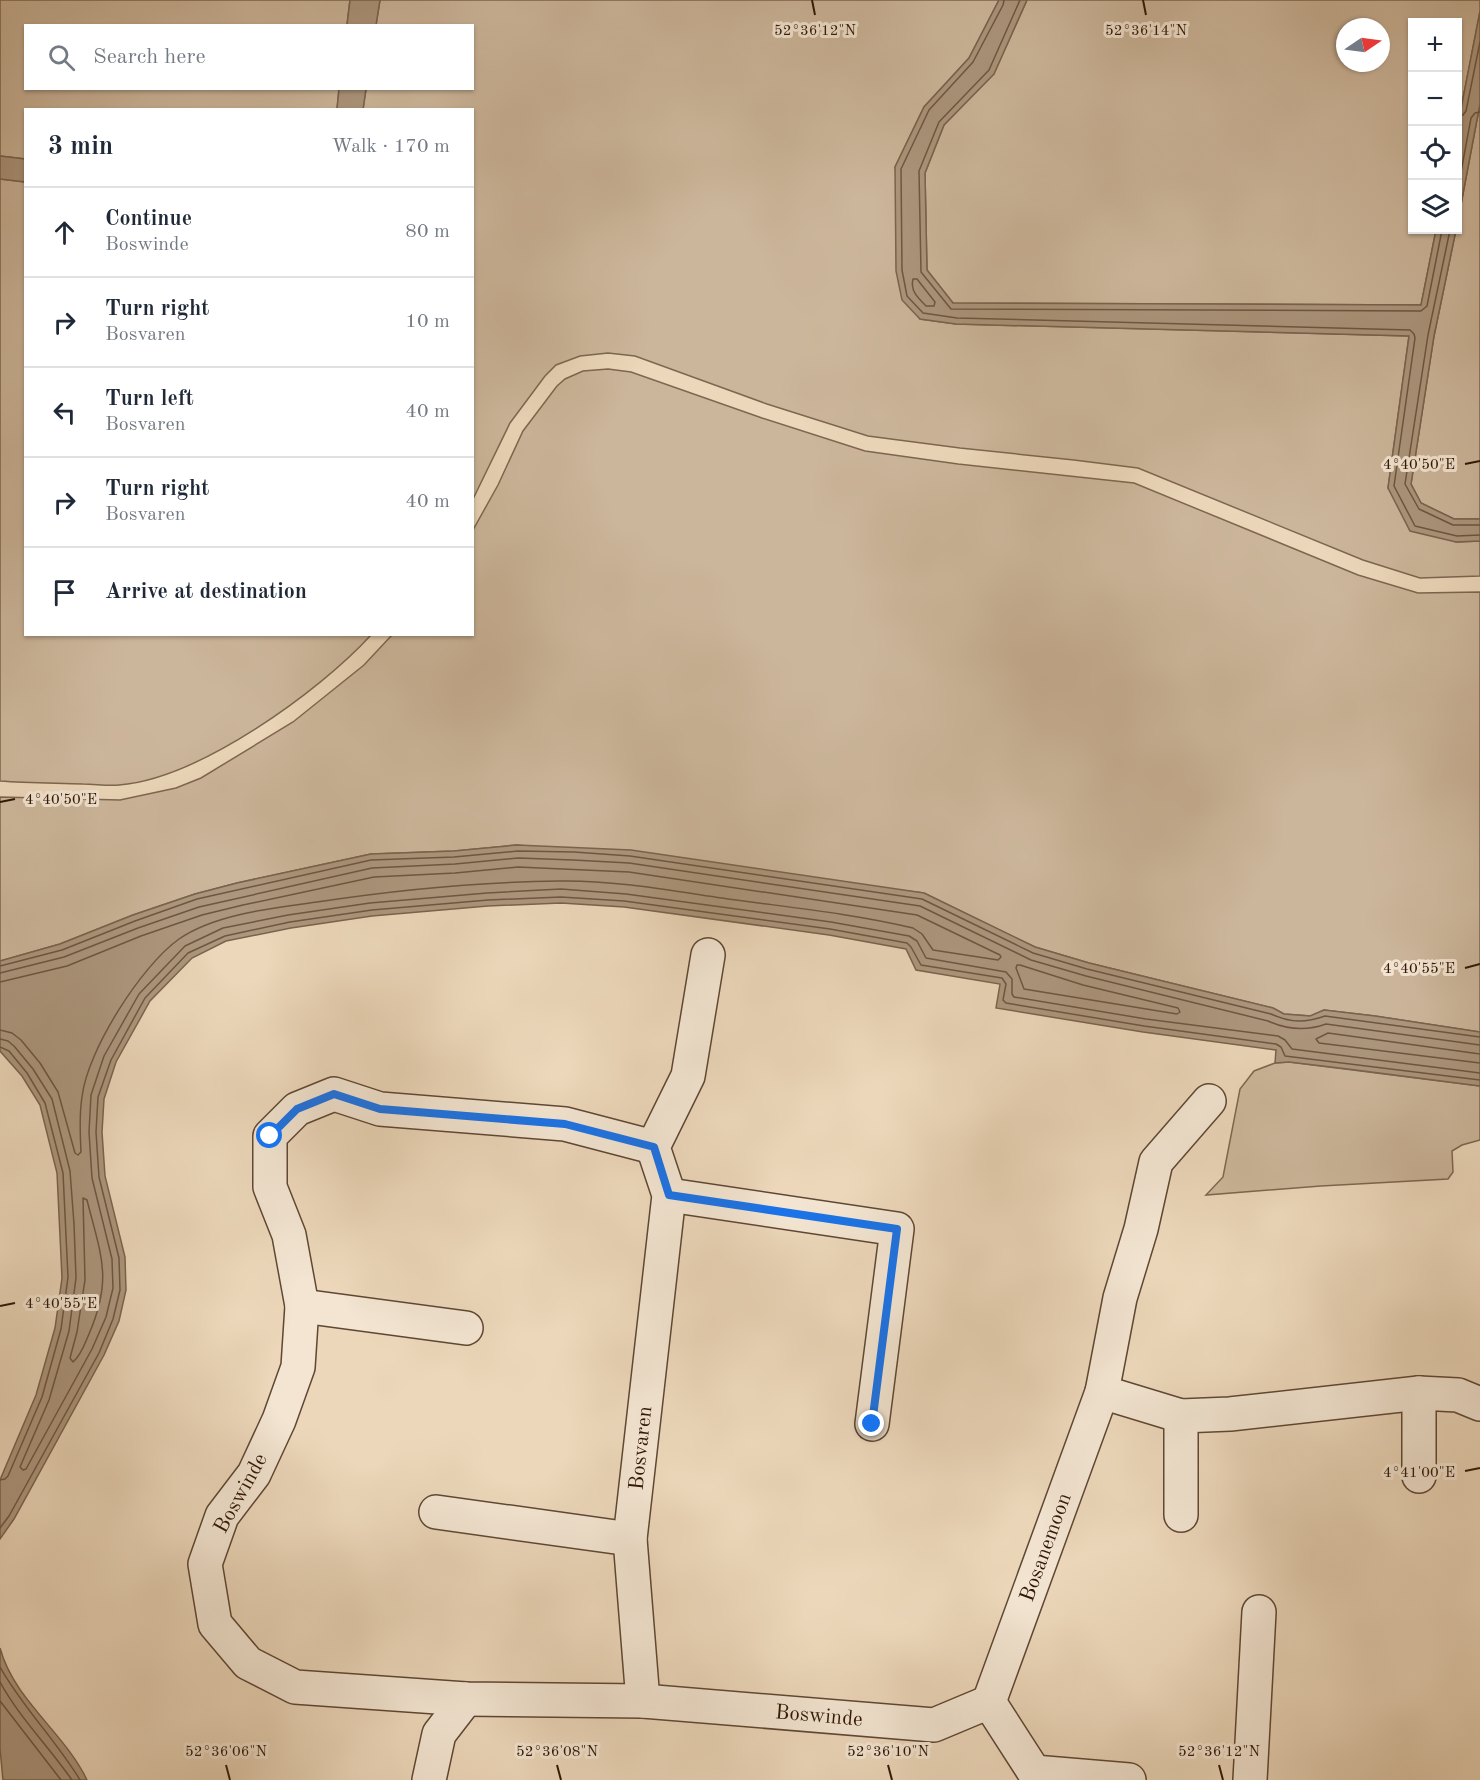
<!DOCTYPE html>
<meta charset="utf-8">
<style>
:root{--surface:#fff;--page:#f2f2f3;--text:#1f2937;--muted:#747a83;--line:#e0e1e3}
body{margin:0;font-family:"Old Standard TT",serif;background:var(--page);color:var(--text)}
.controls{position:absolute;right:18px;top:18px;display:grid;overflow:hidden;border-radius:0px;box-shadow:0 2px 4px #0004}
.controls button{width:54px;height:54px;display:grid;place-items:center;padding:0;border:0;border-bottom:2px solid var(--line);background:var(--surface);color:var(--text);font:30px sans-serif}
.compass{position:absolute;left:1336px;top:18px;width:54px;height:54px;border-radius:50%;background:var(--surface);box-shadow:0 2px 4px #0004;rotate:77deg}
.stop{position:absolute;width:18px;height:18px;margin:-14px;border:4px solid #1a73e8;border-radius:50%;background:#fff}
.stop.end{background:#1a73e8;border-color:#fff;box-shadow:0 2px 6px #0008}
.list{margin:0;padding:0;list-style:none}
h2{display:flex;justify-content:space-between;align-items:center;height:78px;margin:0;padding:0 24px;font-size:26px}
h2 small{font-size:20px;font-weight:400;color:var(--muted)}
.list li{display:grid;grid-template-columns:39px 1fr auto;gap:18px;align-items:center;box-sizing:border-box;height:90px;padding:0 24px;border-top:2px solid var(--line)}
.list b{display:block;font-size:22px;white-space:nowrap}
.list p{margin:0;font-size:20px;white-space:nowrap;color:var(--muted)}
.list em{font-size:20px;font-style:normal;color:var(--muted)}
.icon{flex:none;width:33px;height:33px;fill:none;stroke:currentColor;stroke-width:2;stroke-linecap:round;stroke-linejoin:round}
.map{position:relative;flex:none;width:1480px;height:1780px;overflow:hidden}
.search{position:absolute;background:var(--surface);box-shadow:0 2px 4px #0004;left:24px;top:24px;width:450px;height:66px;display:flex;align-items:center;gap:15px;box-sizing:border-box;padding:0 21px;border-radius:0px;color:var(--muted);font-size:22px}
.panel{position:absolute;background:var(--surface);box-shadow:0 2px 4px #0004;left:24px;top:108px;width:450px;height:528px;border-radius:0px}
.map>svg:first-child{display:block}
.green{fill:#ccb69b;stroke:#7e6650;stroke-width:1.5;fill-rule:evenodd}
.water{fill:#ac967d;stroke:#7a634d;stroke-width:1.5}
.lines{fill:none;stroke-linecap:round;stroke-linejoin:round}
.shore{stroke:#6e5642;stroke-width:1.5}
.minor-casing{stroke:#5f4733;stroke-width:36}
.minor{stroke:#f3e5d2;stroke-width:33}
.route{stroke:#1a73e8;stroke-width:8}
.ticks{fill:none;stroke:#301706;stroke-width:2}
.labels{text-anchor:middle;stroke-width:6;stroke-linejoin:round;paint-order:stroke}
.street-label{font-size:21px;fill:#301706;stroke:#f3e5d2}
.ticks-label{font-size:15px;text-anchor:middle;fill:#301706;stroke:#f3e5d2;stroke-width:6;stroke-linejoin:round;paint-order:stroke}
</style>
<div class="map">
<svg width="1480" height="1780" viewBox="0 0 1480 1780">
<rect width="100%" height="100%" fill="#ecd7ba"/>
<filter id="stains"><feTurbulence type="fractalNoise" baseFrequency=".00333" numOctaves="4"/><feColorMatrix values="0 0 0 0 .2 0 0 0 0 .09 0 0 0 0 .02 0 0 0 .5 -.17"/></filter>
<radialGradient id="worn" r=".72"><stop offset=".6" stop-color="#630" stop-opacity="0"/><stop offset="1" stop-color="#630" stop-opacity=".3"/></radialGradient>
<g class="green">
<path d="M0,0H350L347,25L26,26V88L339,89L337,109L26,110L25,159L0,156Z"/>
<path d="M380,0H999L969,58L924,107L895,167L920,319L956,324L1409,336L1388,488L1456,542L1480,541V576L1420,578L1363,560L1138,468L1074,460L960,448L868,436L767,404L635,356L608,353L580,356L556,365L545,376L510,423L473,499L472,110H363L366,89L472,88V26L376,25Z"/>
<path d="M1027,0H1480V12L1458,124V22H1412V230H1436L1421,305L953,303L927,270L925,173L944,125L994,73ZM1345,27H1381V63H1345Z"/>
<path d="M1480,104V519H1454L1421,503L1411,484L1434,336L1456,230H1458V220Z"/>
<path d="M0,179L25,182L26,634L371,635C319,692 198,779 119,785C107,786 95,784 83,784C55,783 28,783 0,781Z"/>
<path d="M608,369L631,372L762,418L865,451L958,464L1134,483L1358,575L1418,593L1480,592V1032L1375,1016L1324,1010L1311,1016L1284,1014L1273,1008L1089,963L1035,947L924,893L517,845L454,851L371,854L237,883L195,894L133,915L60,944L0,961V797L120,800L176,788L201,778L293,722L364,665L392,635L472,634L473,530L498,485L523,431L557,386L565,379L583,371Z"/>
<path d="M1289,1062L1480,1086V1140L1462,1145L1452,1151L1453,1172L1448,1179L1321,1186L1206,1195L1223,1177L1240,1089L1254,1071L1275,1063Z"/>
</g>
<g class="water">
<path d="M350,0H380L376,25H347Z"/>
<path d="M999,0H1027L994,74L944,125L925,173L927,270L953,303L1421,305L1436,230H1456L1434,336L1411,484L1421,503L1454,519H1480V541L1456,542L1410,531L1388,488L1409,336L956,324L920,319L902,300L896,271L895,167L924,107L969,58Z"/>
<path d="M1480,11V104L1458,220V124Z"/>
<path d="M339,89H366L363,109H337Z"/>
<path d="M0,156L25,159V182L0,179Z"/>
<path d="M517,845L631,850L924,893L1035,947L1089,963L1273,1008L1284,1014L1310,1016L1324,1010L1375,1016L1480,1032V1086L1348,1069L1289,1062L1275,1063L1276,1050L1143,1032L996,1008L1000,984L916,970L906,949L829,935L624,907L561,903L488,906L372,916L291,928L226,941L192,958L150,1001L116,1062L104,1099L102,1132L105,1176L125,1257L126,1290L119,1321L104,1355L14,1519L0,1539V1480L36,1395L55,1328L62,1278L57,1173L40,1105L22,1076L0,1051V961L60,944L133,915L195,894L237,883L371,854L454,851Z"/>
<path d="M0,1648C14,1700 64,1732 87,1780H3L0,1749Z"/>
</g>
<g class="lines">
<g class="shore">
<path d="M1004,0L1003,5L973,62L929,110L901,169L902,270L907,296L923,313L957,318L1410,330L1414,334L1415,338L1394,486L1415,526L1457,536L1480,535"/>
<path d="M1020,0L989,70L939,122L919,171L921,272L951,309L1421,311L1427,306L1442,230"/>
<path d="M1458,116L1463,115L1466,111L1480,42"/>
<path d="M1458,188L1471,118L1475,113L1480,112"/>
<path d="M1450,230L1428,335L1405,484L1419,509L1453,525H1480"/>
<path d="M913,279H917L935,302L934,306H926C918,298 910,291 913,279Z"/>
<path d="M1020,965L1083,985L1178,1008L1180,1012L1177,1014L1024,989L1016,968L1017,965Z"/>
<path d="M0,966L62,950L135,921L197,899L371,860L454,857L518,851L574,852L630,856L922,899L1033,953L1087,969L1271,1014C1291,1023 1305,1023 1325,1016L1480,1037"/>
<path d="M0,973L64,957L138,928L199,907L372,868L455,864L518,858L573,860L629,863L920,906L1031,960L1086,976L1268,1021C1288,1030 1307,1031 1326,1024L1480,1045"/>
<path d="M0,982L67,966L141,936L202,915L243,905L374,877L455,873L518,867L629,872L917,915L1000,955L1001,957L998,960L933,950L922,934L913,928C850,913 785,907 722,898C668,890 613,880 559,881C478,882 396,890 317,902C273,908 215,914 179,939C141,966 87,1051 82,1097C79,1115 80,1134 81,1152L78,1155L75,1153L58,1092L40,1063L21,1040L12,1033L0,1030"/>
<path d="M0,1039L8,1041L14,1046L33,1069L52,1099L70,1171L74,1224L76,1278L69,1331L49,1400L20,1467L23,1470L26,1469L92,1349L106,1317L113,1288L112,1259L92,1178L89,1132L91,1095L104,1056L139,994L185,946L223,928L288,915L370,903L487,893L561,889L626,894L831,922L909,936L917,941L926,958L1006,972L1012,979V994L1014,997L1146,1019L1278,1036L1285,1040L1292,1049L1480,1073"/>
<path d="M0,1047L9,1051L27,1073L45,1103L63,1173L68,1277L61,1329L42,1397L8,1476L5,1479L0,1480"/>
<path d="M1480,1054L1328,1033L1316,1039L1319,1043L1480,1063"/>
<path d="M83,1198L87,1200C101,1256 113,1278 89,1334C85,1343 81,1356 73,1362L70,1358L77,1332L85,1280Z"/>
<path d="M0,1528L9,1516L99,1353L113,1319L120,1290L119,1258L99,1177L96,1132L98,1097L111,1060L145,998L188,953L225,936L290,922L372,910L488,900L561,897L624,901L830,929L907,943L911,947L921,965L1002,978L1006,984L1003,1000L1006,1003L1144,1026L1276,1044L1281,1047L1285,1056L1480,1080"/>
<path d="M0,1667C23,1708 56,1740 80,1780"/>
<path d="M0,1682C19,1717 49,1747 72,1780"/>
<path d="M0,1701L61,1780"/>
</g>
<defs>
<g id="minor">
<path d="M653,1147L565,1124L380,1109L334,1094L297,1109L270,1136V1187L289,1235L302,1306L298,1367L279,1420L254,1474L222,1516L205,1564L215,1624L248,1663L295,1687L466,1699L643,1701L934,1725L989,1702L1034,1772L1129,1780"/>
<path d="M669,1195L897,1229L872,1424"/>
<path d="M302,1306L466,1328"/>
<path d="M1102,1392L1120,1298L1141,1229L1156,1162L1209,1101"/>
<path d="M1181,1416V1515"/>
<path d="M1419,1476V1393"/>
<path d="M436,1512L630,1539"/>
<path d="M643,1701L630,1539L669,1195L653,1147L688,1076L708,955"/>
<path d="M989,1702L1102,1392L1181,1416L1230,1414L1419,1393L1458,1395L1480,1404"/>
<path d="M429,1780L439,1734L466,1699"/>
<path d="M1250,1780L1259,1612"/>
</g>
</defs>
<use href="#minor" class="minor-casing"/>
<use href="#minor" class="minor"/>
</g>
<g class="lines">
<path class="route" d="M270,1136L297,1109L334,1094L380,1109L565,1124L654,1147L669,1195L897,1229L872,1424"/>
</g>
<path class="ticks" d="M812,0L815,15M1143,0L1146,15M1465,464L1480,461M0,802L15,799M1465,968L1480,964M0,1306L15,1303M1465,1471L1480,1468M226,1765L230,1780M557,1765L561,1780M888,1765L892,1780M1219,1765L1223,1780"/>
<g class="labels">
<g class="street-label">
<text transform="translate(640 1448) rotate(-84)" y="7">Bosvaren</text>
<text transform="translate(240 1493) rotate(-61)" y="7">Boswinde</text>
<text transform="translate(1045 1547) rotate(-70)" y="7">Bosanemoon</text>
<text transform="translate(819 1715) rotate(5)" y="7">Boswinde</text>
</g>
</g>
<g class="ticks-label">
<text x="815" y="35">52°36'12"N</text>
<text x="1146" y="35">52°36'14"N</text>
<text x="1419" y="469">4°40'50"E</text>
<text x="61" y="804">4°40'50"E</text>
<text x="1419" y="973">4°40'55"E</text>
<text x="61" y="1308">4°40'55"E</text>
<text x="1419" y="1477">4°41'00"E</text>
<text x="226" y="1756">52°36'06"N</text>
<text x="557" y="1756">52°36'08"N</text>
<text x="888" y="1756">52°36'10"N</text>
<text x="1219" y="1756">52°36'12"N</text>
</g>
<rect width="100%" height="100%" filter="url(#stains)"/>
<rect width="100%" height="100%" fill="url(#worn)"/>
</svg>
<div class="controls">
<button>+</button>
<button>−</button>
<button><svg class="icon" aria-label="locate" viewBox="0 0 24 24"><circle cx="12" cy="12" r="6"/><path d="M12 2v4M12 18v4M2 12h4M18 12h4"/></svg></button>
<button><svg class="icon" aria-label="layers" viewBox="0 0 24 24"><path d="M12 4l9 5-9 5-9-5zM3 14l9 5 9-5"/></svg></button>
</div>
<svg class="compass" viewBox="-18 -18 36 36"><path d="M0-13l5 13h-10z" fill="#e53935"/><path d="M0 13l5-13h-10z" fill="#747a83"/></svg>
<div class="stop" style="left:270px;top:1136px"></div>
<div class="stop end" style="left:872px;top:1424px"></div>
<div class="search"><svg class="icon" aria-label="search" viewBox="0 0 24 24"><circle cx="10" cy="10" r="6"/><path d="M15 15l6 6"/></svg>Search here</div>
<section class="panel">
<h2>3 min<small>Walk · 170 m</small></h2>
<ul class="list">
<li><svg class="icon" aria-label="ahead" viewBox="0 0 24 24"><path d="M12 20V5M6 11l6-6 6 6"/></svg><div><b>Continue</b><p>Boswinde</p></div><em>80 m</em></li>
<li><svg class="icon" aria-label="right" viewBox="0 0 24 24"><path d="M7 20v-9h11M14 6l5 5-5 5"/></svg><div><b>Turn right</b><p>Bosvaren</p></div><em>10 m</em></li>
<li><svg class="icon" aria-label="left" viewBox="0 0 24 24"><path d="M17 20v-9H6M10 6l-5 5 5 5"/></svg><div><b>Turn left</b><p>Bosvaren</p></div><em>40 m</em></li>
<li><svg class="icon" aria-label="right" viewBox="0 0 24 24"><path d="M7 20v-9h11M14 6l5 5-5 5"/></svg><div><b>Turn right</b><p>Bosvaren</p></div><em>40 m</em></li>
<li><svg class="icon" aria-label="arrive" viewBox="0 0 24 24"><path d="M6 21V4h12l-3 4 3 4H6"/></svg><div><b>Arrive at destination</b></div></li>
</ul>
</section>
</div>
